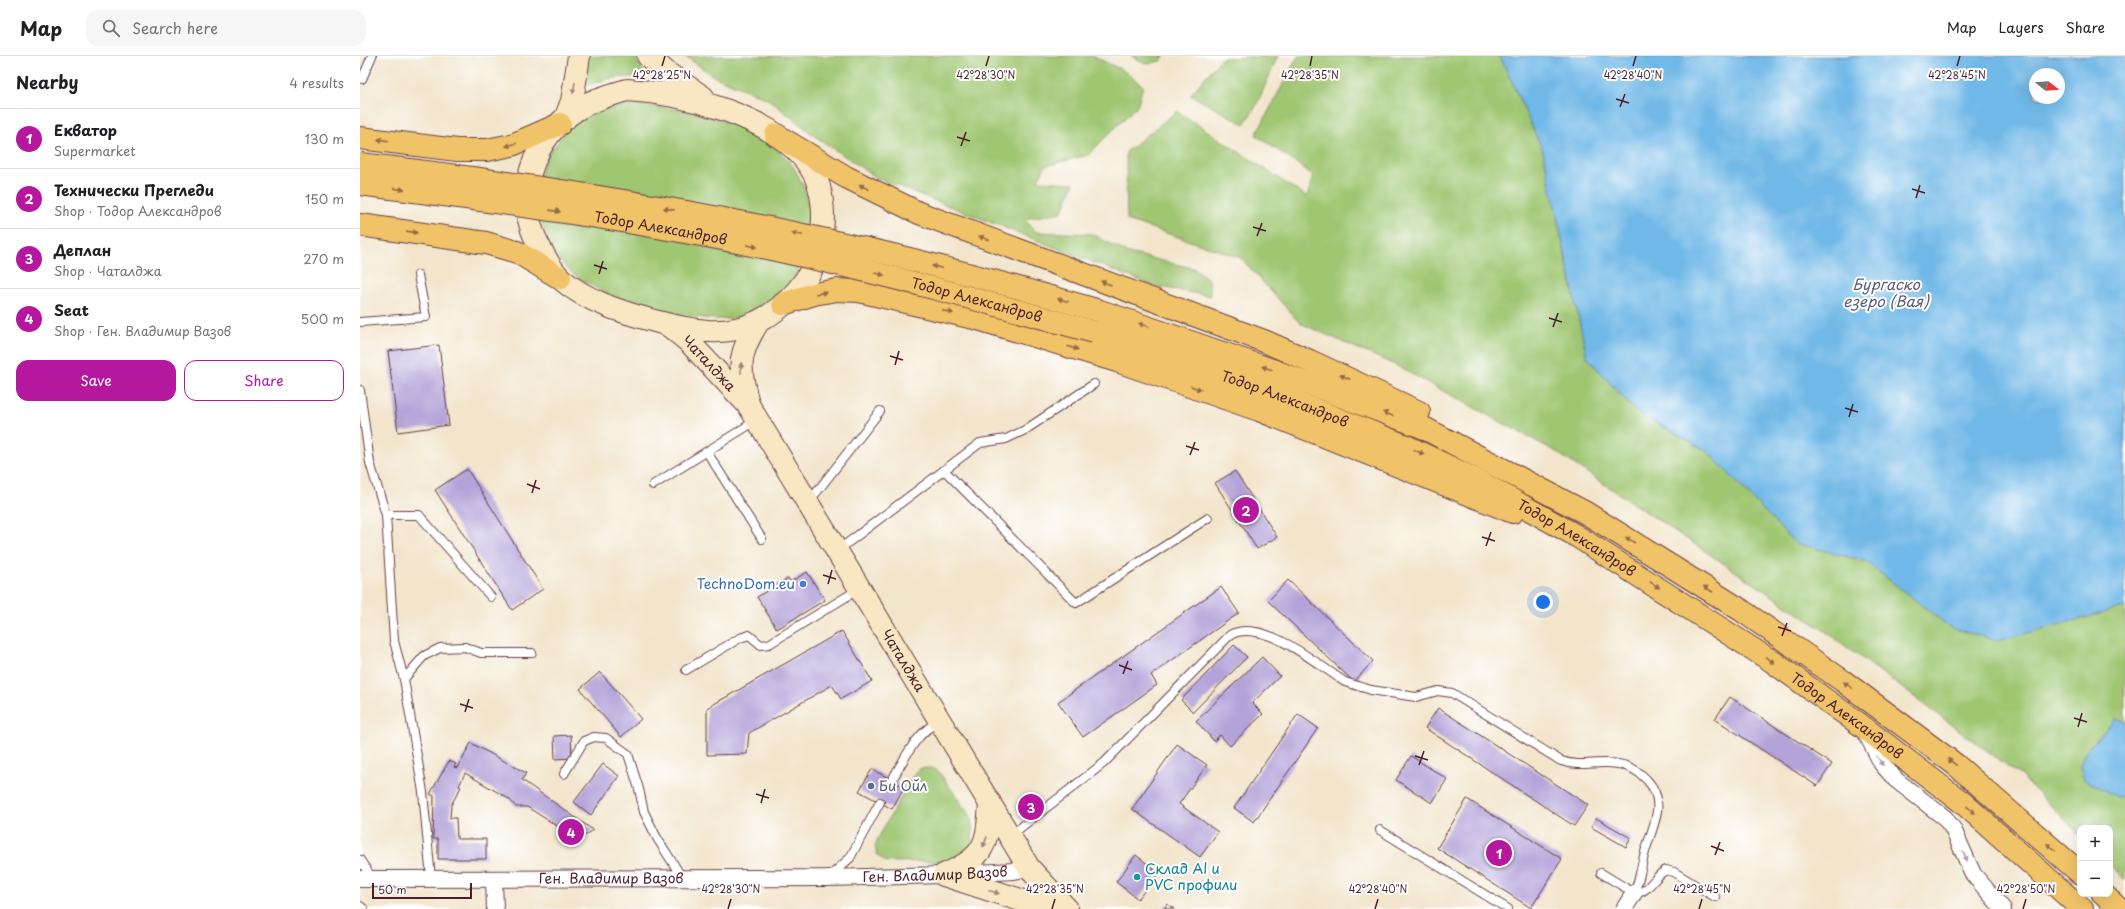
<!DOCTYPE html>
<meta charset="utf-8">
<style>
:root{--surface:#fff;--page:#f6f6f6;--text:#202124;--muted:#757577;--line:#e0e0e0;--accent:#b5179e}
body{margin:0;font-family:"Playpen Sans",sans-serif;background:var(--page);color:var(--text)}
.controls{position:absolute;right:12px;bottom:12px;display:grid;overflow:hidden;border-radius:8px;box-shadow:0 4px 16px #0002}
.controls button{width:36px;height:36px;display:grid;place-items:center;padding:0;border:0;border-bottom:1px solid var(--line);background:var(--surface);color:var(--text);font:20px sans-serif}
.compass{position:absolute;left:1669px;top:12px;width:36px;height:36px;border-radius:50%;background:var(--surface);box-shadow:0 4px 16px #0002;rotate:107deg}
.scale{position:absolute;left:12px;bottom:10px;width:100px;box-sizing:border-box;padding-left:4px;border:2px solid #4a1f2b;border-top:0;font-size:11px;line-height:14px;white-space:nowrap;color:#4a1f2b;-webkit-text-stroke:3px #fff;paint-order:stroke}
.you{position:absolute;left:1183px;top:546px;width:14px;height:14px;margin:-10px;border:3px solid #fff;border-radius:50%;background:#1a73e8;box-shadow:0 0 0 6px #1a73e833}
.badge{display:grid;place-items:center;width:26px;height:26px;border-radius:50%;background:var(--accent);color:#fff;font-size:13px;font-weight:700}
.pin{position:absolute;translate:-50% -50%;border:2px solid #fff;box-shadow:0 1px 4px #0006}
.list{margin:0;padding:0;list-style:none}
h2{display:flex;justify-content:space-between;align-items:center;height:52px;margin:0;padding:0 16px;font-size:17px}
h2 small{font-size:13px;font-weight:400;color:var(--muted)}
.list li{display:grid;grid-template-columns:26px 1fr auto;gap:12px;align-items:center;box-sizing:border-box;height:60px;padding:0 16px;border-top:1px solid var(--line)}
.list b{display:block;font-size:15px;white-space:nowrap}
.list p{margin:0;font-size:13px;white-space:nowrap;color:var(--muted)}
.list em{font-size:13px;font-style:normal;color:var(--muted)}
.actions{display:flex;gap:8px;padding:12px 16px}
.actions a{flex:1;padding:9px 0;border:1px solid var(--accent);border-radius:12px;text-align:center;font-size:14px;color:var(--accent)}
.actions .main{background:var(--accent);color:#fff}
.icon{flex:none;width:22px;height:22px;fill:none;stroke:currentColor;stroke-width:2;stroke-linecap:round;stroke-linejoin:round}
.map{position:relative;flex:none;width:1765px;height:853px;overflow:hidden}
header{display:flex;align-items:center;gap:24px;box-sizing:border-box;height:56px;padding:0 20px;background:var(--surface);border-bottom:1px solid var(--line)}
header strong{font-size:19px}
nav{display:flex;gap:22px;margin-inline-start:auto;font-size:14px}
.search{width:280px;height:36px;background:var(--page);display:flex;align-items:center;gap:10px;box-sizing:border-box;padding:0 14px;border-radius:12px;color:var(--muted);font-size:15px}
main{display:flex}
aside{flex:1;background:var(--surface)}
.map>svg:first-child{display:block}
.green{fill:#9fc671;stroke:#74724e}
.water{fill:#6fb8e7;stroke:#5c6c89;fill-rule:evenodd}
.building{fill:#b3a3d9}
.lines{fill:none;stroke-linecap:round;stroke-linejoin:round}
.service-casing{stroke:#633d43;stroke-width:10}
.minor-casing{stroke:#633d43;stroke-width:18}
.secondary-casing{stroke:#633d43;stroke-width:24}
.trunk-casing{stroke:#633d43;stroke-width:24}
.service{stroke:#fff;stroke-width:8}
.minor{stroke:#fff;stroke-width:16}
.secondary{stroke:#f9e7c3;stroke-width:22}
.trunk{stroke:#f1c369;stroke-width:22}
.trunk-bridge-casing{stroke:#633d43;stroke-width:24;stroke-linecap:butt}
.trunk-bridge{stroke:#f1c369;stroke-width:22}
.oneway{fill:#a28377}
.oneway2{fill:#956947}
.oneway3{fill:#ae9aa0}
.ticks{fill:none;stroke:#4a1f2b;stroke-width:1.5}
.shop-dot{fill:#3f7fe0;stroke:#fff;stroke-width:1.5}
.service-dot{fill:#5c6f8a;stroke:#fff;stroke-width:1.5}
.culture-dot{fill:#0f9aa8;stroke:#fff;stroke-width:1.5}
.labels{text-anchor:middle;stroke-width:4;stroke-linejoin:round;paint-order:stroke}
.street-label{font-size:14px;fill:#4a1f2b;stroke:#fff}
.shop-label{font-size:14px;fill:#366cbe;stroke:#fff;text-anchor:end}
.service-label{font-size:14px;fill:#4e5e75;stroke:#fff;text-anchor:start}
.culture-label{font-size:14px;fill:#0d838f;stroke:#fff;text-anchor:start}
.water-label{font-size:15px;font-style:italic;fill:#595c76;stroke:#fff}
.ticks-label{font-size:10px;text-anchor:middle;fill:#4a1f2b;stroke:#fff;stroke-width:4;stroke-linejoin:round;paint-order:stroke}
</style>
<header>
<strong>Map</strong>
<div class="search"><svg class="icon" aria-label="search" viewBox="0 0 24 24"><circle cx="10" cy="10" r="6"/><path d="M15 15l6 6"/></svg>Search here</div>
<nav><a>Map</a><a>Layers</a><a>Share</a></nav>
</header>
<main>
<aside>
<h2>Nearby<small>4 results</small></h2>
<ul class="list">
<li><span class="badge">1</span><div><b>Екватор</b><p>Supermarket</p></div><em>130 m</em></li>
<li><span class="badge">2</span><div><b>Технически Прегледи</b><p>Shop · Тодор Александров</p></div><em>150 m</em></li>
<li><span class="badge">3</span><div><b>Деплан</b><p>Shop · Чаталджа</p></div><em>270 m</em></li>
<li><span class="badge">4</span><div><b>Seat</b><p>Shop · Ген. Владимир Вазов</p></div><em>500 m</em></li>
</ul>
<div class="actions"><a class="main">Save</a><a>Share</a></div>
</aside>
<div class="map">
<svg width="1765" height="853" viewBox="0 0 1765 853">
<rect width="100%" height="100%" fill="#fff"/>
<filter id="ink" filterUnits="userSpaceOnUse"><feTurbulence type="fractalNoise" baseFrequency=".025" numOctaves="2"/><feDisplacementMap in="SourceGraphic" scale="8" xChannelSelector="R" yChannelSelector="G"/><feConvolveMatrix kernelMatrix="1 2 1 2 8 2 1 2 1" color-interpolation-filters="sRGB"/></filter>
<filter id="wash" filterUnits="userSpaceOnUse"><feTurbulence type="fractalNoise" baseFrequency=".012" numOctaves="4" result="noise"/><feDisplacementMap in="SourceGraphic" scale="16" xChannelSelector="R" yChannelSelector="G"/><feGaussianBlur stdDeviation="0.9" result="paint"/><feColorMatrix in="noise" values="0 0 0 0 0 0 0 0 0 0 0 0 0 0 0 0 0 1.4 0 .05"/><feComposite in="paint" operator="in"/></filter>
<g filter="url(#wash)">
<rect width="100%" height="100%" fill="#f2e5cc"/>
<g class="green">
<path d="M227,0H273L286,20L253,22L223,30Z"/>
<path d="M325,0H733L764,15L783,30L777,50L728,99L685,110L678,125L714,127L702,156L664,163L676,176L732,178L765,196L836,213L849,224L851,240L794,230L517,122L455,80L408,43L355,21Z"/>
<path d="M771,0H804L801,5L785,8Z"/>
<path d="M918,0L896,50L884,68L830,39L862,2Z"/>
<path d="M938,0H1140L1183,95L1227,301L1275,355L1347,395L1435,487L1505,505L1591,572L1705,566L1765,551V666L1756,663L1725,696L1757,741L1765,740V824L1750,809V772H1720V779L1660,719L1465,575L1193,394L1035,309L940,267L881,202L767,164L766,96L817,55L947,141L953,119L896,79Z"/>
<path d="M278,49C326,52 395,66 428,104C439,117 445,133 448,150C451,164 452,182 447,196C438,217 424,242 402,253C392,259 377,263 365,263C322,264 227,241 200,205C179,178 169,130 188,99C191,93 196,88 200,83C205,76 210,69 219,64C237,53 257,50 278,49Z"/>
<path d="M561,712H571L579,716L610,760L613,776L612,787L603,798L588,805L526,806L517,799L515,790L517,784L554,718Z"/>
</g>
<g class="water">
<path d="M1140,0H1765V551L1638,585L1591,572L1505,505L1435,487L1347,395L1275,355L1227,301L1183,95ZM1675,18H1699V42H1675Z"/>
<path d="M1756,663L1765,666V740L1757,741L1724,724L1720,710L1725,696Z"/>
</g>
<g id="blocks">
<g class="building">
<path d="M79,289L89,369L38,376L28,295Z"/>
<path d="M107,413L183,533L152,554L75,434Z"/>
<path d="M875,415L917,481L897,493L855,427Z"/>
<path d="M447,516L465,544L417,573L397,541L428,522L430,526Z"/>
<path d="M928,524L1013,605L994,626L908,545Z"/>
<path d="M861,531L879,557L791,619L797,629L723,681L698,646Z"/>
<path d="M482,575L512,625L481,643L472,629L389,677L387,698L347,699V652Z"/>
<path d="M874,589L887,601L833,656L821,644Z"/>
<path d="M902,601L920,620L892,647L903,658L870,690L860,679L854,685L836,665Z"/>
<path d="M240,616L281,663L261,681L220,633Z"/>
<path d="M1370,641L1472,708L1457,730L1355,663Z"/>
<path d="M1078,652L1228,749L1214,770L1065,672Z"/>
<path d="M938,658L958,672L894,766L874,752Z"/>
<path d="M211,679L212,702L195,703L194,680Z"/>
<path d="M111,687L166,717L162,724L233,774L222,782L213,780L167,751H156L149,743L105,717L99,730L101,731L91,749L90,762H96L97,783H126V803H78V783H73L74,740L70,738L89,705L96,708L94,711L97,712Z"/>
<path d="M817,688L847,709L819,748L858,776L840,801L772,753Z"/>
<path d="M1051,700L1087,723L1072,747L1036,724Z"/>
<path d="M243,708L259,720L231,759L214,746Z"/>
<path d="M512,713L544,731L532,753L499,735Z"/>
<path d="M1107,743L1202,803L1171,852L1077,792Z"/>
<path d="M1236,762L1271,782L1266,791L1231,771Z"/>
<path d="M776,799L799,817L778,843L756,826Z"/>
<path d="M807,848L814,853H804Z"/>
</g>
</g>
</g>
<g filter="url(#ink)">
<use href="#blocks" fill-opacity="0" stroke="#633d43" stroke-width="1"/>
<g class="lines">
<defs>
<g id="service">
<path d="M2,23L12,0"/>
<path d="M0,266L66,261L58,219"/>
<path d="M0,334L10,407L26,459L34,585L44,623L63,736L71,823"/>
<path d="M347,396L402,483"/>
<path d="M584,414L716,547L848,462"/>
<path d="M293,429L397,364"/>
<path d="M449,446L520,355"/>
<path d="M26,459H59L131,541"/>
<path d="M477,495L620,387L646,383L665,374L734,328"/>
<path d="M326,614L380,582L389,579L401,589L409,588L499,533"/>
<path d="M44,623L64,600L80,592L105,591L121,597H172"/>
<path d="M204,718L224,685L234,681L246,682L268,698L279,733L284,756L297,782L323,823"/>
<path d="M532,724C545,702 556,677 579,665"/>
<path d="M1020,774L1148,853"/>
<path d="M651,779L744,707L870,579C902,561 957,608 985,626L1011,634L1056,641L1078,635L1092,637L1201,705C1223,712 1236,704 1258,708C1270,710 1279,715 1287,724C1308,746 1292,771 1285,796C1281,810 1280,824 1274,837"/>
<path d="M0,804L12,822"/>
<path d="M1241,817L1274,837C1288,838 1294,820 1306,814L1314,816L1355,841"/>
<path d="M469,821L490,802L520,746"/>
<path d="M0,850L4,853"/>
</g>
<g id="minor">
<path d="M1504,673L1522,708L1536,724L1585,762L1593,773L1613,818L1643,853"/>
<path id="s1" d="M0,823L467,822L584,819L654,815L669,812"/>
<path d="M134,823L135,853"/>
<path d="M1264,853L1274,837"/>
</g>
<g id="secondary">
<path d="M288,0L307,17L343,41"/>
<path d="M267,34C324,37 417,61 450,111C465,133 465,165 460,190C453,223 427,251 397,266C365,281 335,275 302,267C268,258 228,247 201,223C190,213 183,197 176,184C154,136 173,83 216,54C232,44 250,39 267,34Z"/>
<path d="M205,63L212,45L219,0"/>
<path id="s2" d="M309,270L329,286L389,350L669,812L707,853"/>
<path d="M388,347C378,311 378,297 399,265"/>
<path d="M584,819L688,853"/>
<path d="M584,819C625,800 627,792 630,747"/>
</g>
<g id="trunk">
<path d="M416,79L486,121L559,157L904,285L950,305L1059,356"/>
<path d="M0,82L97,94H127L152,89L200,68"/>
<path d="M0,169L126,187L157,196L200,222"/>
<path d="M423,248L454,238L477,234L499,235L618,263L757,305L899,354L1153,456"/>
<path d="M740,255L915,315L1062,371L1226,457L1381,554L1483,625L1596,709L1720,817"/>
<path id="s3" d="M734,276L908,335L1046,390L1120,426L1215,479L1413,606L1502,670L1603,747L1722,853"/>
<path d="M1743,838L1759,853"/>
</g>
</defs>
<use href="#service" class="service-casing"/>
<use href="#minor" class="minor-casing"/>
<use href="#secondary" class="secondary-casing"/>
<use href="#trunk" class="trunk-casing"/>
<use href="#service" class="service"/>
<use href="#minor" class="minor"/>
<use href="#secondary" class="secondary"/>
<use href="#trunk" class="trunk"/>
<defs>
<g id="trunk-bridge">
<path d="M0,108C174,128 349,156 520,196C594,213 667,234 740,255"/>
<path id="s4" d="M0,128C140,146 282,165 420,195C526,218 630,247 734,276"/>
</g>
</defs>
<use href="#trunk-bridge" class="trunk-bridge-casing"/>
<use href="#trunk-bridge" class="trunk-bridge"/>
</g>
<defs><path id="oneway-solid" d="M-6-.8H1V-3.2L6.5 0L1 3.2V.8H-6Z"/></defs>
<g class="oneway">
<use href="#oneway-solid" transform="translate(214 32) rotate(101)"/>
<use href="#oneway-solid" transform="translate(381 312) rotate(-89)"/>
<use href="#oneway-solid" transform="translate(625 786) rotate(111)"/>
<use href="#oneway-solid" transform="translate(634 836) rotate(18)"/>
</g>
<g class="oneway2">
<use href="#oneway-solid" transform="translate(23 84) rotate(-173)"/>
<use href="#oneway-solid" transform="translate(151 89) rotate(164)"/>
<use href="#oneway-solid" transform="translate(504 131) rotate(-152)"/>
<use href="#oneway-solid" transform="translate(39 133) rotate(7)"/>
<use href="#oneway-solid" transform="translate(309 153) rotate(-171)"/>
<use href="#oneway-solid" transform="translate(195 155) rotate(8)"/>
<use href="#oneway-solid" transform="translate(52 176) rotate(8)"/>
<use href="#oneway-solid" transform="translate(437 178) rotate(-168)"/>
<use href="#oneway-solid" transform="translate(624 182) rotate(-159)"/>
<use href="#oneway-solid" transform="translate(392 190) rotate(11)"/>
<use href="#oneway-solid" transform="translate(577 211) rotate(-166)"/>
<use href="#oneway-solid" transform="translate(519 218) rotate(14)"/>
<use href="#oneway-solid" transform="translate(746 227) rotate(-160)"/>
<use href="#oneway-solid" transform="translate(461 237) rotate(-9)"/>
<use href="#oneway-solid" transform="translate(703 244) rotate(-164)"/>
<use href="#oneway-solid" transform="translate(588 256) rotate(14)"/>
<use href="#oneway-solid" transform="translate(784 269) rotate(-162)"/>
<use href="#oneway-solid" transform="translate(713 292) rotate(17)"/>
<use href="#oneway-solid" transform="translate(907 312) rotate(-161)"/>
<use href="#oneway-solid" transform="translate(985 321) rotate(-155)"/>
<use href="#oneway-solid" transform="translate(836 332) rotate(19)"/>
<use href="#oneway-solid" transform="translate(1028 358) rotate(-159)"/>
<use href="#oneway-solid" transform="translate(1059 396) rotate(26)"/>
<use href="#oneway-solid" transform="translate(1270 484) rotate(-149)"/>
<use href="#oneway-solid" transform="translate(1295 529) rotate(33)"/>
<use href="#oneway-solid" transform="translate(1348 533) rotate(-147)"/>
<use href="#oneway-solid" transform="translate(1410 604) rotate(34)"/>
<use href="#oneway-solid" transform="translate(1488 629) rotate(-144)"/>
<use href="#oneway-solid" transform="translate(1592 706) rotate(-142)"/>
<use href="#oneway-solid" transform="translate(1611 754) rotate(41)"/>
<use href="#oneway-solid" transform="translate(1691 791) rotate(-139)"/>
</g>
<g class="oneway3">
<use href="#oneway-solid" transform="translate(1520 705) rotate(57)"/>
<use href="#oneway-solid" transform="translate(1605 800) rotate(66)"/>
</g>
</g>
<path class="ticks" d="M302,10L305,0M626,10L629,0M950,10L952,0M1273,10L1276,0M1597,10L1600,0M1256,43L1269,47M1260,51L1265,38M597,81L610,85M601,90L606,76M1552,133L1565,137M1556,142L1560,129M893,171L906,175M897,180L902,167M234,209L247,213M239,218L243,205M1189,262L1202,266M1193,271L1198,257M530,300L543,304M535,309L539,295M1485,352L1498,356M1489,361L1493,348M826,390L839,394M830,399L835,386M167,428L180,433M172,437L176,424M1122,481L1135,485M1126,490L1131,476M463,519L476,523M468,528L472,514M1418,571L1431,575M1422,580L1427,567M759,609L772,614M763,618L768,605M100,648L113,652M105,656L109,643M1714,662L1727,666M1718,671L1722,657M1055,700L1068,704M1059,709L1064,695M396,738L409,742M401,747L405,733M1351,790L1364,795M1355,799L1360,786M368,853L371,843M692,853L695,843M1015,853L1018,843M1339,853L1342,843M1663,853L1666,843"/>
<circle class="shop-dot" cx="443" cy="528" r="4"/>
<circle class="service-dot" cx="511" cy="730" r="4"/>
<circle class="culture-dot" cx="777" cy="821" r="4"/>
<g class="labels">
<g class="street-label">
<text dy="5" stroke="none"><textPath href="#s4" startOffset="304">Тодор Александров</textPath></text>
<text dy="5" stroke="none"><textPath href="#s4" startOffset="628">Тодор Александров</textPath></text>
<text dy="5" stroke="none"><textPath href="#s2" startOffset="55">Чаталджа</textPath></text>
<text dy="5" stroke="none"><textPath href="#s3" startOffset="202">Тодор Александров</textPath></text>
<text dy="5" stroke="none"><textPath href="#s3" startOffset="526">Тодор Александров</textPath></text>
<text dy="5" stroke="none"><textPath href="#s2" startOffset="411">Чаталджа</textPath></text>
<text dy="5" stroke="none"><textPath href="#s3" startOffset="850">Тодор Александров</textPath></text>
<text dy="5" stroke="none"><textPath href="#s1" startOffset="575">Ген. Владимир Вазов</textPath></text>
<text dy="5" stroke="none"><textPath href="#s1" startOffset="251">Ген. Владимир Вазов</textPath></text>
</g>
<g class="shop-label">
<text x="435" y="533">TechnoDom.eu</text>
</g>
<g class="service-label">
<text x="519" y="735">Би Ойл</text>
</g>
<g class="culture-label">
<text x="785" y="818">Склад Al и<tspan x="785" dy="16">PVC профили</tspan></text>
</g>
<g class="water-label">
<text x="1526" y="234">Бургаско<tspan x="1526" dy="17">езеро (Вая)</tspan></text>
</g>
</g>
<g class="ticks-label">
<text x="302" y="23">42°28'25"N</text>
<text x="626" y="23">42°28'30"N</text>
<text x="950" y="23">42°28'35"N</text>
<text x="1273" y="23">42°28'40"N</text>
<text x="1597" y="23">42°28'45"N</text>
<text x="371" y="837">42°28'30"N</text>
<text x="695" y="837">42°28'35"N</text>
<text x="1018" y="837">42°28'40"N</text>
<text x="1342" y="837">42°28'45"N</text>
<text x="1666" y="837">42°28'50"N</text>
</g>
</svg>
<div class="controls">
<button>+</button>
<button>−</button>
</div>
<svg class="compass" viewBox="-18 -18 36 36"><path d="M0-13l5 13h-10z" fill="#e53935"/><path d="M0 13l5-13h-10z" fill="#757577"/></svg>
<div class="scale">50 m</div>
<div class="you"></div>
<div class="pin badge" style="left:1139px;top:797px">1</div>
<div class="pin badge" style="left:886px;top:454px">2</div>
<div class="pin badge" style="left:671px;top:751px">3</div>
<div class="pin badge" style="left:211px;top:776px">4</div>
</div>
</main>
